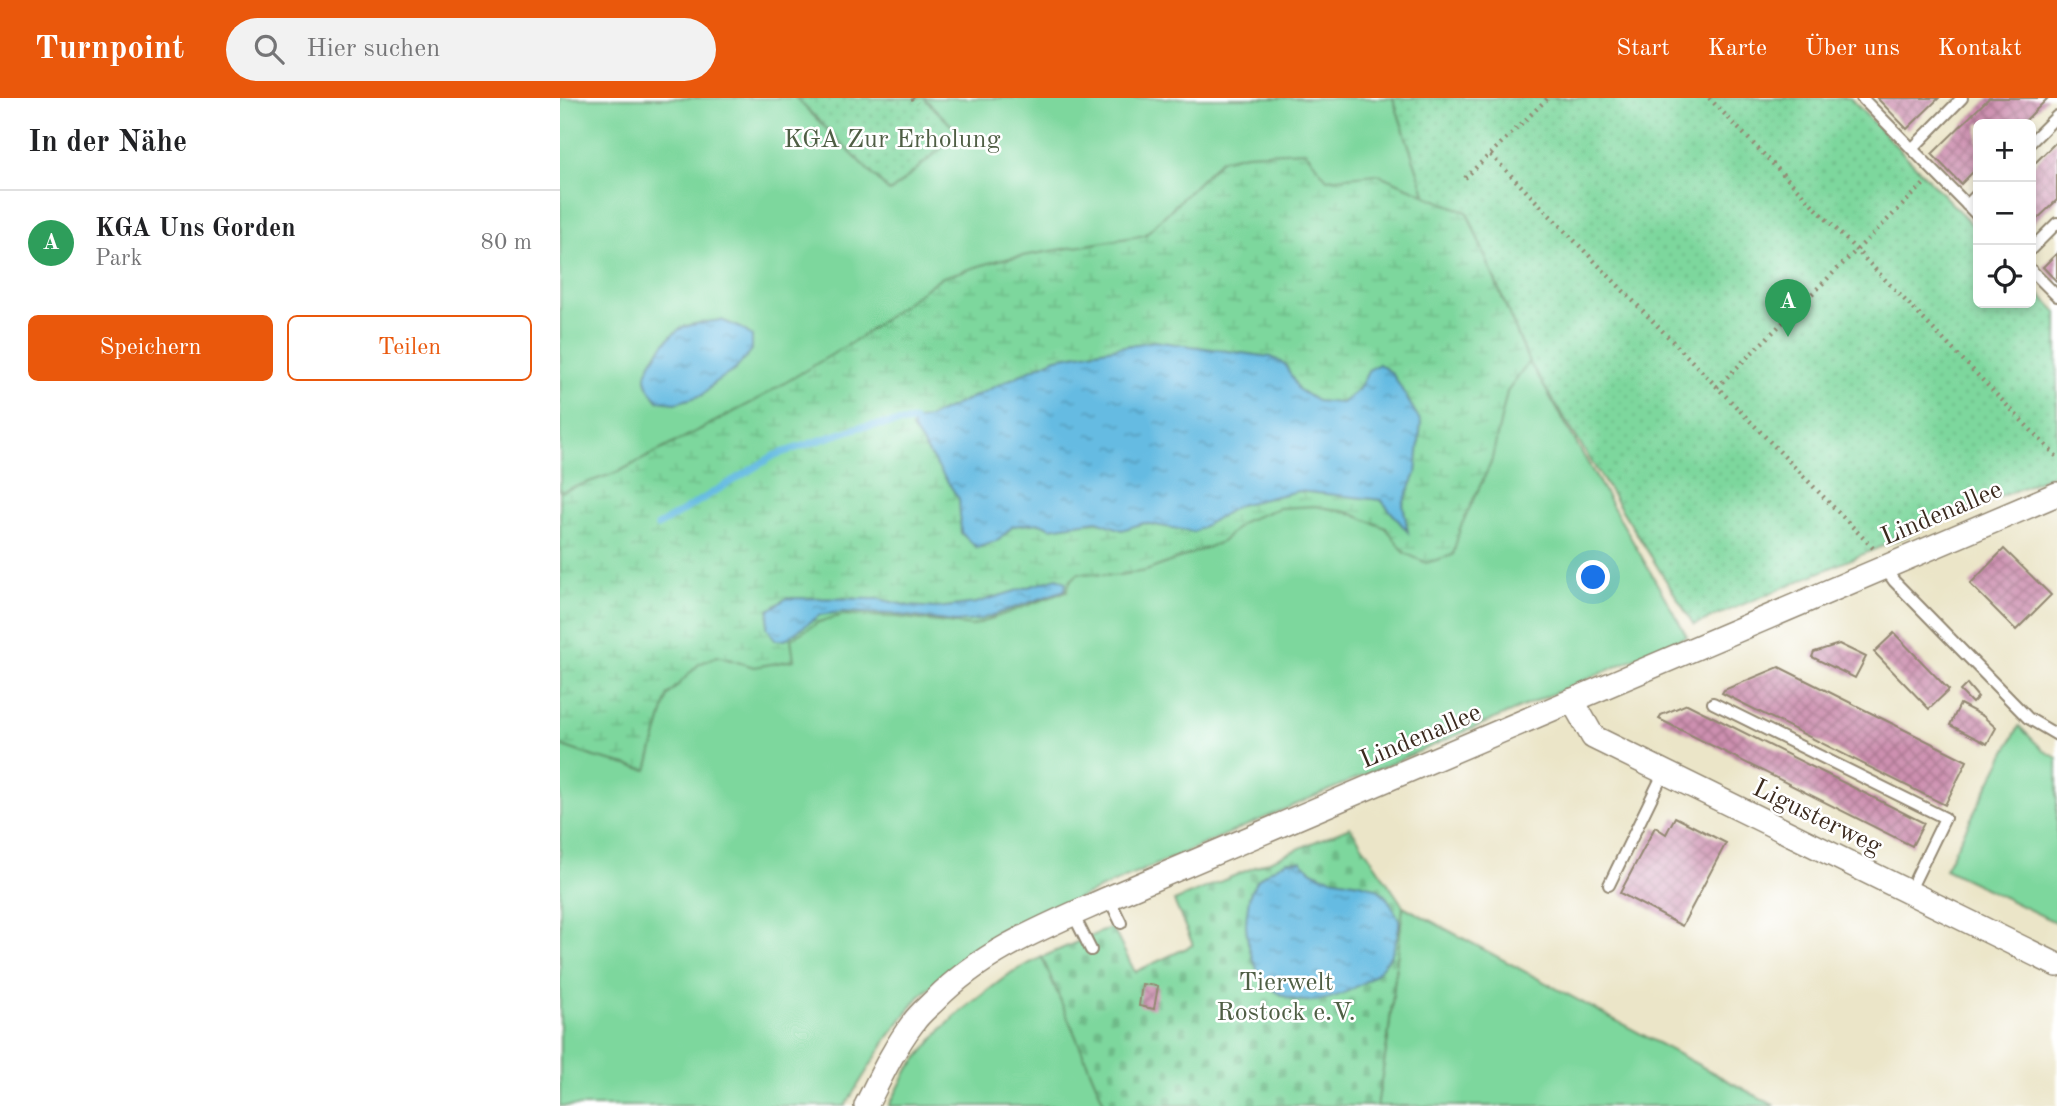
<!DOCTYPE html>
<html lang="de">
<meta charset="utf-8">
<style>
:root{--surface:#fff;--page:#f2f2f2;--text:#202124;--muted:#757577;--line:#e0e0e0;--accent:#ea580c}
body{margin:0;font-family:"Old Standard TT",serif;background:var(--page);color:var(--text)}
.controls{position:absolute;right:21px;top:21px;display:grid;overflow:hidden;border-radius:10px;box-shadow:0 4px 10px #0003}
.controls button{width:63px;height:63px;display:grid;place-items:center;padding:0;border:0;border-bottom:2px solid var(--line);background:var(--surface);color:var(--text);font:35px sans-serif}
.you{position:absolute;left:1034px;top:480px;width:24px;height:24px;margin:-18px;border:5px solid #fff;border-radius:50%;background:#1a73e8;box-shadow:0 0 0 10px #1a73e833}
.badge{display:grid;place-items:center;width:46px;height:46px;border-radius:50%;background:var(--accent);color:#fff;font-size:23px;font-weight:700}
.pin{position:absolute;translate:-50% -58px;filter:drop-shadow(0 2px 4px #0008)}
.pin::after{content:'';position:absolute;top:37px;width:24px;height:21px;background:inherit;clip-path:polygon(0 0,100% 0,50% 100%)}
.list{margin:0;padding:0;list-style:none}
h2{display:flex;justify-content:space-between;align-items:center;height:91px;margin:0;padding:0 28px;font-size:30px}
h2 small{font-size:23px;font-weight:400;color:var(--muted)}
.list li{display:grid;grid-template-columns:46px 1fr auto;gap:21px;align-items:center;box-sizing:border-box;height:105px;padding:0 28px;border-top:2px solid var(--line)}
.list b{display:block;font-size:26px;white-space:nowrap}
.list p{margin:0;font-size:23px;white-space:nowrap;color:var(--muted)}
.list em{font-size:23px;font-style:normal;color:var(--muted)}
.actions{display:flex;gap:14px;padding:21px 28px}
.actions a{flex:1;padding:16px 0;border:2px solid var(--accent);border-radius:10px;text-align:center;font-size:24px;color:var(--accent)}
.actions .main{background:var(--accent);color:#fff}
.icon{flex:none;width:38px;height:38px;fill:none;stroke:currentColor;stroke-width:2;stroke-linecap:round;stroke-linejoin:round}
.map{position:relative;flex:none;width:1497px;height:1008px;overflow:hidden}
header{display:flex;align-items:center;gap:42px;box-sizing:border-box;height:98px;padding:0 35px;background:var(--accent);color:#fff}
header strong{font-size:33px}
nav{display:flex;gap:38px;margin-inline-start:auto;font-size:24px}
.search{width:490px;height:63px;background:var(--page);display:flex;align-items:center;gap:18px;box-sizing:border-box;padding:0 24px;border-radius:38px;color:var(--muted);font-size:26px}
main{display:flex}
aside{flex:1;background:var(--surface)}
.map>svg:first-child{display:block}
.grass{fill:#7dd79d;stroke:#5c805e;stroke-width:2}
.wetland{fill:url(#wetland-marsh);stroke:#5c805e;stroke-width:2}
.cemetery{fill:url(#cemetery-stones);stroke:#5c805e;stroke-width:2}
.garden{fill:url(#garden-dots);stroke:#5c805e;stroke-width:2}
.water{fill:url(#water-ripples);stroke:#507280;stroke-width:2}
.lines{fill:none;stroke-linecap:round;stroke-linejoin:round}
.stream{stroke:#65bbe2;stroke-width:7}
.building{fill:url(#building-cross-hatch)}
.service-casing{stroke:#938873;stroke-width:14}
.minor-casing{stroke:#938873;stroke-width:26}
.path{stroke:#938873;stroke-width:4.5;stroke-dasharray:2 5;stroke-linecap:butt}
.service{stroke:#fff;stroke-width:10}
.minor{stroke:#fff;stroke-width:23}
.labels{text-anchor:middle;stroke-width:5;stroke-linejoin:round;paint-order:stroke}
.park-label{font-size:26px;fill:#4f5e44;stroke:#fff}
.street-label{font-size:26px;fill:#3b2a1e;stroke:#fff}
</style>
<header>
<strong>Turnpoint</strong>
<div class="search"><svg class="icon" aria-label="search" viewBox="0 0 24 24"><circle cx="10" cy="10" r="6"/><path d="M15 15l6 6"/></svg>Hier suchen</div>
<nav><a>Start</a><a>Karte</a><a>Über uns</a><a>Kontakt</a></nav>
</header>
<main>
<aside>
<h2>In der Nähe<small></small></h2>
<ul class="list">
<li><span class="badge" style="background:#2e9e5b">A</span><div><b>KGA Uns Gorden</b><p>Park</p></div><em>80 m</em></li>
</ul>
<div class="actions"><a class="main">Speichern</a><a>Teilen</a></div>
</aside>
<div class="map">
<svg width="1497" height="1008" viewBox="0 0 1497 1008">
<defs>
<pattern id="wetland-marsh" width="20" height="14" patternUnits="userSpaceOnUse" patternTransform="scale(1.75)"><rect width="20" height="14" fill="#7dd79d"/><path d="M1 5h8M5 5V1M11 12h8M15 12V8" fill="none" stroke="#6db987"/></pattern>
<pattern id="cemetery-stones" width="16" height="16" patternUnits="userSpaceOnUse" patternTransform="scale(1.75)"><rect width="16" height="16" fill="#7dd79d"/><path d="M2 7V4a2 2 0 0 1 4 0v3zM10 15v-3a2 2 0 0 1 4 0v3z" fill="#6db987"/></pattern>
<pattern id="garden-dots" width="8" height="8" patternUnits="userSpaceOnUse" patternTransform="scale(1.75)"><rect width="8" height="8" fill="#7dd79d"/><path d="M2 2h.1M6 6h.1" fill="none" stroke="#6db987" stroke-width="1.8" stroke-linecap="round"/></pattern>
<pattern id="water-ripples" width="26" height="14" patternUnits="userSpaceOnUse" patternTransform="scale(1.75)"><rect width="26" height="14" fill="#65bbe2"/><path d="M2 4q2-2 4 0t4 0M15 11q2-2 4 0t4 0" fill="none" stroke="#5498b7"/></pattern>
<pattern id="building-cross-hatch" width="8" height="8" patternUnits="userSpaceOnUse" patternTransform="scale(1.75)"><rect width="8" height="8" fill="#cd90b0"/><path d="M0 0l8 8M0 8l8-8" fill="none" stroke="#a8768f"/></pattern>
</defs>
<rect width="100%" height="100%" fill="#fff"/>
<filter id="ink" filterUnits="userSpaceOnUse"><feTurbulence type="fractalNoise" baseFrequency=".0143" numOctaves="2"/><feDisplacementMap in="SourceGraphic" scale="14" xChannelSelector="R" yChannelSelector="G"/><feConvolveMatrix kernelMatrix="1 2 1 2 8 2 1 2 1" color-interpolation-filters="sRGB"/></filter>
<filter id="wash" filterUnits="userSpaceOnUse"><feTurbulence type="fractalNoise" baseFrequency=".00686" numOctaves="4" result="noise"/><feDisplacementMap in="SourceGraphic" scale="28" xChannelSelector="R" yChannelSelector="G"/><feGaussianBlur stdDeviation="1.57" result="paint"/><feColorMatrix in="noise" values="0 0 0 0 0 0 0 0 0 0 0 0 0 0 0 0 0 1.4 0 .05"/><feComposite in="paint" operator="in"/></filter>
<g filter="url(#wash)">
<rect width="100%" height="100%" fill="#ebe5c8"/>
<g class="grass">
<path d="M0,0H236L330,94L399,35L364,0H833L866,98L907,114L970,264L1127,538L507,805L436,838L411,855L359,899L328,939L285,1008H0Z"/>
<path d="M1459,628L1483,652L1497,660V825L1385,771Z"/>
<path d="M843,808L1215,1008H817L828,940Z"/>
<path d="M482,859L547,1008H329L347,973L381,932L401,913L452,874Z"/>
</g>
<path class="wetland" d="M745,53L767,81L817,76L907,114L969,264L947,294L931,365L900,430L893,457L866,465L845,455L826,430L787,414L755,408L719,410L684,423L662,444L586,473L553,478L519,475L510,483L507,493L412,528L335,519L282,517L259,524L231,541L234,562L194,569L157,558L139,566L108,597L87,672L34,659L0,647V394L58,374L193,304L296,242L380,180L439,162L585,137L661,62L686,56Z"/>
<path class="cemetery" d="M790,729L843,808L828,940L817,1008L545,1007L482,859L552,829L575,874L633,847L614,803Z"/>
<g class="garden">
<path d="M236,0H364L399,35L330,94Z"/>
<path d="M833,0H1290L1418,133V205H1471V187L1497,214V375L1134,527L969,264L907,114L866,98Z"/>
</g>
<g class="water">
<path d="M161,222L181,230L192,238V252L175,272L155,284L143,297L116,305L98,303C93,296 85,287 86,278C87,266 108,239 118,232C129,225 148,224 161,222Z"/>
<path d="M594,243L711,259L725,266L738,291L757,303L782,305L798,292L809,272L819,266L832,275L861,324L856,376L843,406L848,434L821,402L738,393L679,407L634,434L584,425L562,432L537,423L491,430L480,425L453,428L439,442L417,450L401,435L399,401L352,330L354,323L368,320L496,260Z"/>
<path d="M497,480L506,484L505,492L419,522L395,524L332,516L281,514L260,517L225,542H215L207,529L209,512L227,500L319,501L349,508L377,510L416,505Z"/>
<path d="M727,763H741C766,793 812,773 829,803C832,809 837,816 839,822C840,827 838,833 837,838C834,859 819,876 801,886C741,923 691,899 686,828C686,821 687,814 688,807C691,780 705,775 727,763Z"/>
</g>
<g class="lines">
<path class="stream" d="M98,428L215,357L300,329L354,323"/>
</g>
<g id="blocks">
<g class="building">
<path d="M1317,0H1379L1347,31Z"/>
<path d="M1429,0H1488L1462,26H1418V69L1401,86L1372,56Z"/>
<path d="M1497,43V102L1471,127V69Z"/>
<path d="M1497,155V184L1483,169Z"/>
<path d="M1444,451L1491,497L1456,532L1410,486Z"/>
<path d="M1334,535L1389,592L1369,611L1314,554Z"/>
<path d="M1279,546L1306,559L1295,580L1252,559L1254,554Z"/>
<path d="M1219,569L1407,663L1385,707L1162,595L1164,592Z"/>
<path d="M1407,586L1418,599L1412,605L1400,593Z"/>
<path d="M1127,606L1364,725L1352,748L1099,621L1101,617Z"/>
<path d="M1400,606L1423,618L1436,630L1427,646L1390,627Z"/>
<path d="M1115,719L1166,745L1122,828L1060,795L1095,729L1106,736Z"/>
<path d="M582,886L598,888L594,911L579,908Z"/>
</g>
</g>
</g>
<g filter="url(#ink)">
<use href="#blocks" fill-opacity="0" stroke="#938873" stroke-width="2"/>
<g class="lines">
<defs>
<g id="service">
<path d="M1302,0L1418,118"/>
<path d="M1471,44L1497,18"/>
<path d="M1352,51L1402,0"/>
<path d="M1407,107L1418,96"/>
<path d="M1471,151L1497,125"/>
<path d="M1471,172L1497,198"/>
<path d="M1324,469L1334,483L1468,620L1497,637"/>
<path d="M1153,605L1385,720L1349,794"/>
<path d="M1049,787L1104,674"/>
<path d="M549,800L561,825"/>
<path d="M513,816L531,852"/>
</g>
<g id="minor">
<path d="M1012,602L1033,639L1497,867"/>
<path d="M306,1008C320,980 334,950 353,925C359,916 368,909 375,902C424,852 486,828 549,800L1497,396"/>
</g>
</defs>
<use href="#service" class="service-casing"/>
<use href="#minor" class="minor-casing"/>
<g class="path">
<path d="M352,0L357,5"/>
<path d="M1149,0L1497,359"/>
<path d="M931,57L1157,289L1313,450"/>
<path d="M905,80L988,0"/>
<path d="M1157,289L1365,85"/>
</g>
<use href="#service" class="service"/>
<use href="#minor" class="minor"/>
</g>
</g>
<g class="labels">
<g class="park-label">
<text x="332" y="49">KGA Zur Erholung</text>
<text x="726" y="892">Tierwelt<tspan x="726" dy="30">Rostock e.V.</tspan></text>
</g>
<g class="street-label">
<text transform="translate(1381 414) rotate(-23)" y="9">Lindenallee</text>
<text transform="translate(860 637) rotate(-23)" y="9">Lindenallee</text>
<text transform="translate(1258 718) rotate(26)" y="9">Ligusterweg</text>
</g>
</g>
</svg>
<div class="controls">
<button>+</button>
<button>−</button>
<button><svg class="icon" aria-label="locate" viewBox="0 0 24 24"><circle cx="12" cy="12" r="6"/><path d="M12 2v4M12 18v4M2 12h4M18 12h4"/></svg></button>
</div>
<div class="you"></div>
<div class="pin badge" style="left:1228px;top:239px;background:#2e9e5b">A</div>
</div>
</main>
